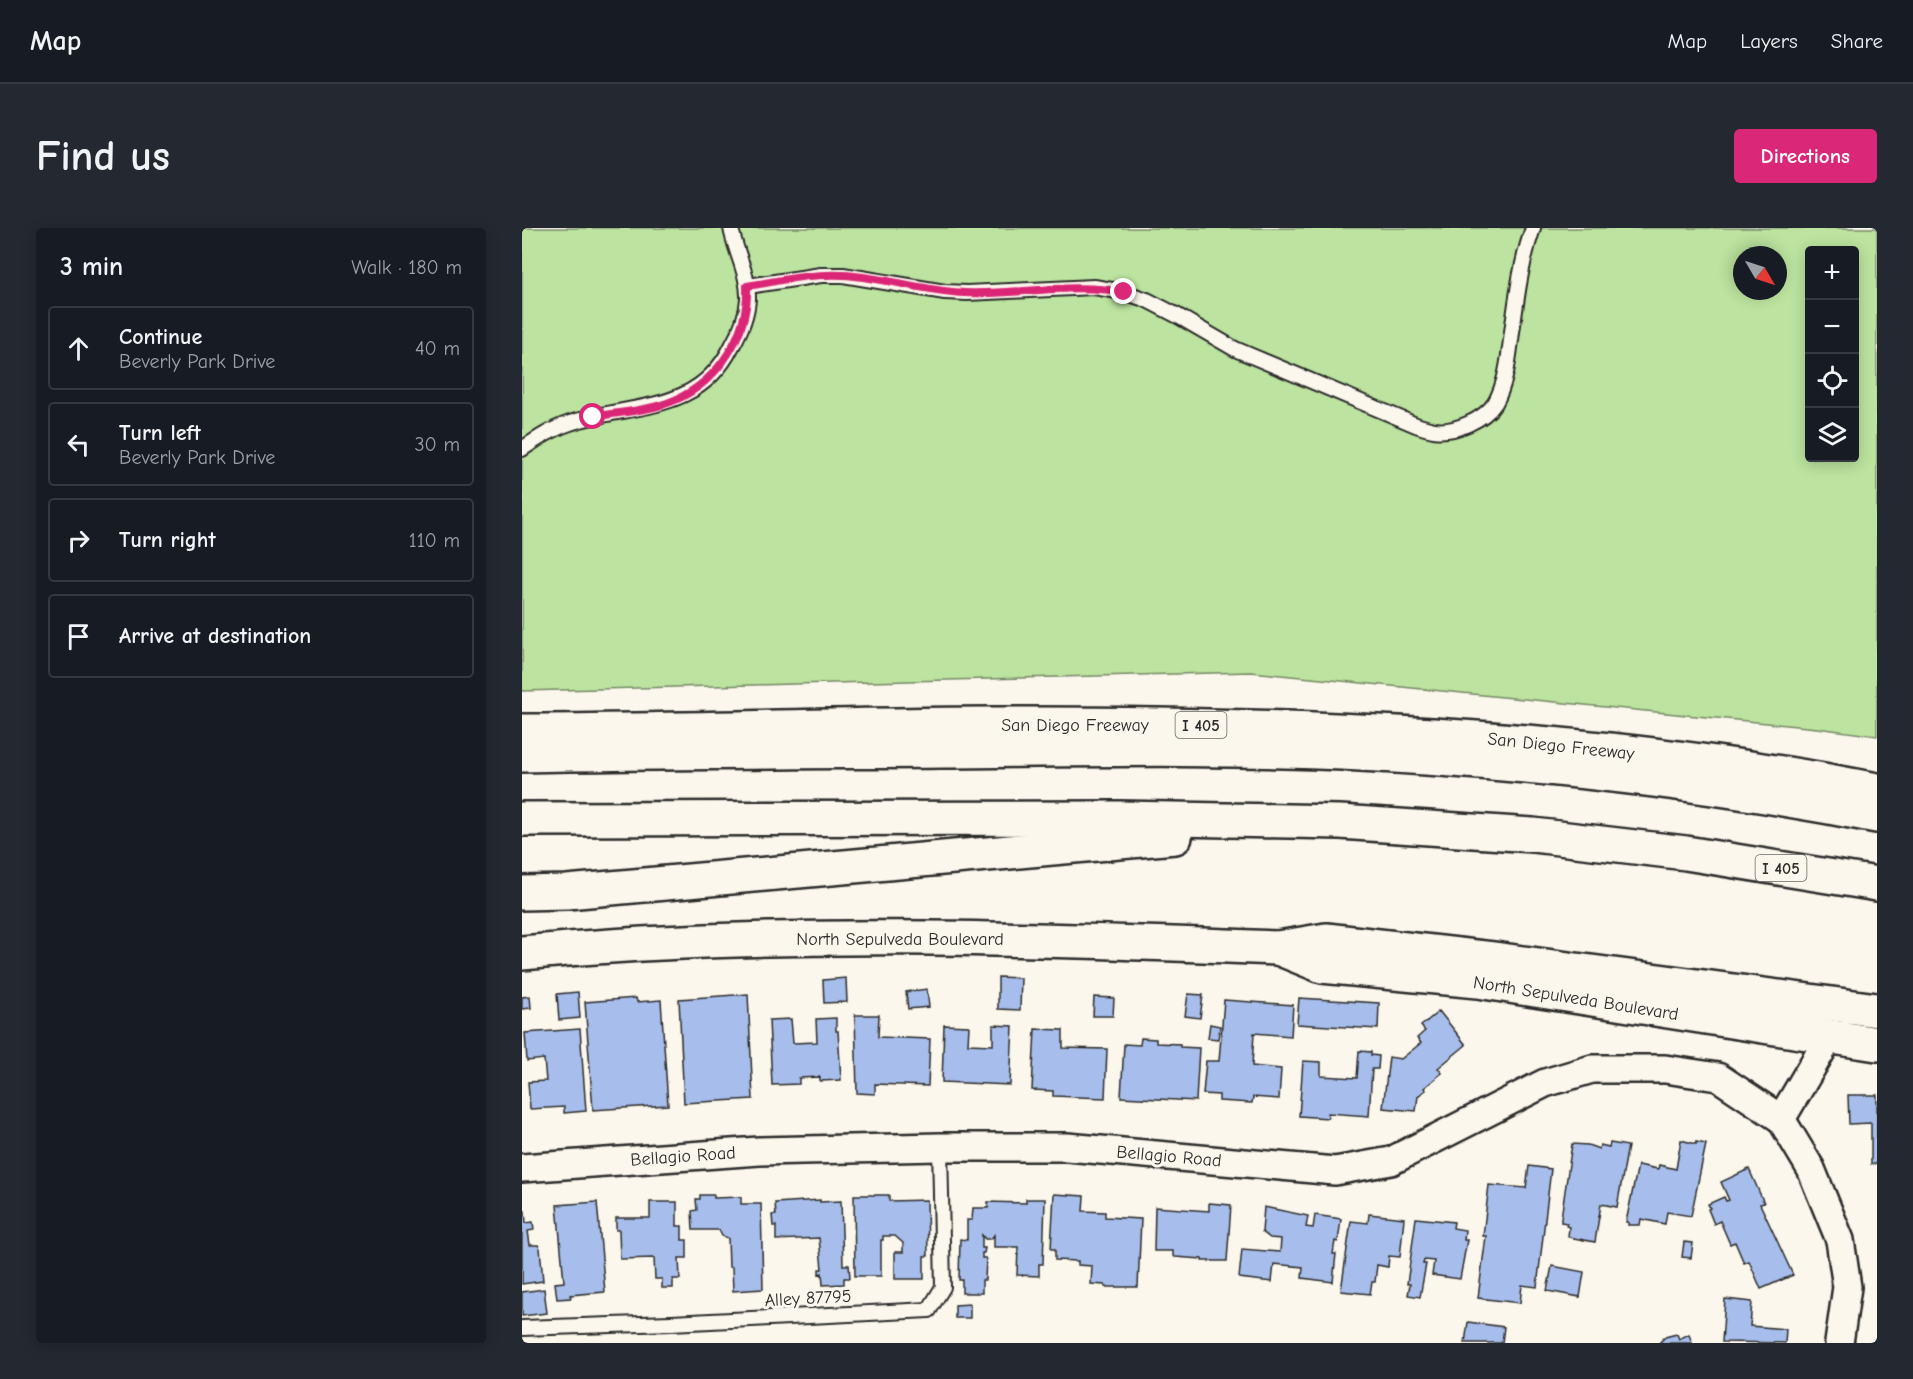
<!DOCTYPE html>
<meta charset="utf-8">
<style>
:root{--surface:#171b24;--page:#242831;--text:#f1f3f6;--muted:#9ea1a6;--line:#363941;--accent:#db2777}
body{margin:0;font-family:"Comic Neue",sans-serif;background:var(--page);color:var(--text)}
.controls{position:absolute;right:18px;top:18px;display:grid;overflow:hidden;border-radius:6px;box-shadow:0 3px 15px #0003}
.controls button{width:54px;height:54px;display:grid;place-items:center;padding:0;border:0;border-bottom:2px solid var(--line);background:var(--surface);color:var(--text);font:30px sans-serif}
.compass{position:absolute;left:1211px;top:18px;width:54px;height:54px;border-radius:50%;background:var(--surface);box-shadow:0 3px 15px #0003;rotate:129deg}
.stop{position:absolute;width:18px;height:18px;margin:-14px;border:4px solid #db2777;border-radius:50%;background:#fff}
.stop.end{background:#db2777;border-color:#fff;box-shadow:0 2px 6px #0008}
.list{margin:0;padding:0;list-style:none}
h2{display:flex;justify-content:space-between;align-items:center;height:78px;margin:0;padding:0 24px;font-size:26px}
h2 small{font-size:20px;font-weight:400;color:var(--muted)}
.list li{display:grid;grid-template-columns:39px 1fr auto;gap:18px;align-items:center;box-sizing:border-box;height:84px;margin:0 12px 12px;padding:0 12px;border:2px solid var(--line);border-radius:6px}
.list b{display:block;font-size:22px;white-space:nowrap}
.list p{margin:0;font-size:20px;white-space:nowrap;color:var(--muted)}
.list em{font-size:20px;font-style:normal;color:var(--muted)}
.icon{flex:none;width:33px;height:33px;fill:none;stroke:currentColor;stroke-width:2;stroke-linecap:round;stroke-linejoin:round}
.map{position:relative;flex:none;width:1355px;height:1115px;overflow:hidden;border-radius:6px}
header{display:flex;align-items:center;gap:36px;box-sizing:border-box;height:84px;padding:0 30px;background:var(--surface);border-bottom:2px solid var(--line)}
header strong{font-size:28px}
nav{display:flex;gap:33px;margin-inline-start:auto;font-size:21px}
.intro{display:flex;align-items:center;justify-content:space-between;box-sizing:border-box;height:144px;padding:0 36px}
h1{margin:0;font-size:42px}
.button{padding:15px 27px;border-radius:6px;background:var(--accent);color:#fff;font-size:21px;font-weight:700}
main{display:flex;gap:36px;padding:0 36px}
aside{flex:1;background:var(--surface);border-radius:6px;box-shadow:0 3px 15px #0003}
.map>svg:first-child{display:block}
.green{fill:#bce39f;stroke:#748765;stroke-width:1.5;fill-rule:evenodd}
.building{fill:#a7bdeb;stroke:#2b2b2b;stroke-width:1.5}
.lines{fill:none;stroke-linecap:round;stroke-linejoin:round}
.service-casing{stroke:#2b2b2b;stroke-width:18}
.minor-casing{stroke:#2b2b2b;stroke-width:32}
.secondary-casing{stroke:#2b2b2b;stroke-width:38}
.motorway-casing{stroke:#2b2b2b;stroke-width:38}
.service{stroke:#fbf7ec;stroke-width:14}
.minor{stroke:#fbf7ec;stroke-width:27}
.secondary{stroke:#fbf7ec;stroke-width:33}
.motorway{stroke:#fbf7ec;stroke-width:33}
.route{stroke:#db2777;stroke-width:8}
.labels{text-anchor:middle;stroke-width:6;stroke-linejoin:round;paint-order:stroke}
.shield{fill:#fbf7ec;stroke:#696865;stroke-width:1.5}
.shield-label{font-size:16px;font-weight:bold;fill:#2b2b2b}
.street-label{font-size:18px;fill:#2b2b2b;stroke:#fbf7ec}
</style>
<header>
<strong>Map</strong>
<nav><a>Map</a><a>Layers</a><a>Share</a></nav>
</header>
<div class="intro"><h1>Find us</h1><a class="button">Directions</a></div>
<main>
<aside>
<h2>3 min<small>Walk · 180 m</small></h2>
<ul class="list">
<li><svg class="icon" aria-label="ahead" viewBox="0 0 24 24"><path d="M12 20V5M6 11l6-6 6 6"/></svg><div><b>Continue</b><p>Beverly Park Drive</p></div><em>40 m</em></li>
<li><svg class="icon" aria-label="left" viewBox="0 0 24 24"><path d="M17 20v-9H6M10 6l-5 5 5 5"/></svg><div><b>Turn left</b><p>Beverly Park Drive</p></div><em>30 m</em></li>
<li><svg class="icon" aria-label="right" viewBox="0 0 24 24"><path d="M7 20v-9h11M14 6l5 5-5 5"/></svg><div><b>Turn right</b></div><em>110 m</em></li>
<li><svg class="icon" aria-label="arrive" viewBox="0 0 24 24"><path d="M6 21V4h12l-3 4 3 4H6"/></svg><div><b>Arrive at destination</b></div></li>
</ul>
</aside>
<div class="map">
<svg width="1355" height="1115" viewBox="0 0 1355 1115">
<rect width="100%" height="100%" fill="#fbf7ec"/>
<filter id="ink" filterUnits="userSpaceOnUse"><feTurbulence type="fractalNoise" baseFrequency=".0167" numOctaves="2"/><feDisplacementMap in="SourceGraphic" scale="12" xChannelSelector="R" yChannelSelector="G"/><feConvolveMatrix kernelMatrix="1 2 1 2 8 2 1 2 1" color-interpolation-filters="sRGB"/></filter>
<g filter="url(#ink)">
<path class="green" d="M0,0H1355V508L1295,500L729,444L0,463ZM1288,22H1332V230H1288ZM1220,27H1256V63H1220Z"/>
<g class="building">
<path d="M476,749L499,750L498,782L476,781Z"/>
<path d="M324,750L325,774L302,775L301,752Z"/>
<path d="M405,761L407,779L386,781L384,764Z"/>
<path d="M56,764L58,790L37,792L35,766Z"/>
<path d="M226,766L231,871L162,875L157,771Z"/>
<path d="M666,766L681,767L678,790L663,788Z"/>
<path d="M8,768L9,780L0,781V769Z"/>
<path d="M572,769L592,770L591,788H571Z"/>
<path d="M114,770L115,774L139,772L146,877L71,882L63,774Z"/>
<path d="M777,770L857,775L856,801L775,796Z"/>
<path d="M702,772L771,777L769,808L732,805L730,838L759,841L757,871L731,869L730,875L697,873V867L681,866L684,833H697Z"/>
<path d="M917,783L944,817L916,840L920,845L902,860L904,862L896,868L894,883L861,880L867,829L879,831L899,815L895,810L903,803L899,798Z"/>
<path d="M333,787H357L356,809L408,811L406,858L353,856V866L335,865Z"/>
<path d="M314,790V803H316L319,852L298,853V849L277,850V856L250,857L247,792L269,791L271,815L295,814L294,791Z"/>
<path d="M688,796L698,798L696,811L686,810Z"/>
<path d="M422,797L447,798L446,816L471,817V797L491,798L488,857L420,854Z"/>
<path d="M58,801L64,883L42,885V879L8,881L6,854L24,853L22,831L5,833L3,805Z"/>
<path d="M513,801L541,802V820L585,821L583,870L531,868V863L510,862Z"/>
<path d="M619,810L634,811V815L658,816V819L677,820L674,873L599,869L602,816L618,817Z"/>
<path d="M837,823L849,824V827L857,828L856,841H850L847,888L806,885V890L777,888L781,833L799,834V848L835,850Z"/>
<path d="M1326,867H1355V936H1349V895L1327,896Z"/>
<path d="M1159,912L1174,916V914L1184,916L1169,988L1145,984L1143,996L1119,991L1118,997H1106L1107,995L1104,994L1116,937L1136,941L1137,937L1154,941Z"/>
<path d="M1088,915L1106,918L1095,979L1079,976L1073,1014L1046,1009L1047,999L1044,998L1045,995L1039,994V990L1050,916L1066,917L1077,921L1078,917L1087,919Z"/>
<path d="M1007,938L1029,941L1015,1059L1000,1057L998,1075L956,1070L964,1008H961L967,957L1004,960Z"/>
<path d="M1227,941L1242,975L1238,976L1271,1047L1239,1061L1227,1033L1222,1035L1213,1014L1208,1016L1198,993L1192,996L1186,981L1188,980L1186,976L1202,969L1204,973L1207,972L1199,954Z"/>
<path d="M532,966L562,968L561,983L583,984V989L619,991L616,1059H583V1057L569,1056L570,1038L556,1037V1033L533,1032V1021H529Z"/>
<path d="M178,967H192V970L219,969V976H239L241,1061L211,1063L210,1039H207L206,1010L200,1008L197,1002H171L170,983L175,982L174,971H178Z"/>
<path d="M332,967H367V973L405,972L406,1028H402V1051H373V1024H381V1015L373,1008H361V1012H359V1048H333Z"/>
<path d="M504,971H523L521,1036H517V1048L495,1047L496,1019H472V1007L469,1011H463L460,1007V1020H463L462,1025H460V1030H464L463,1052H460V1065H440V1052H437L438,1011L445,1012V992H450L451,980H466V974L504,975Z"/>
<path d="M298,972V974L319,973L321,1037H327L328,1050H322V1056L301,1057L300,1045L297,1046V1041H300L297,1010L254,1012V998H251L250,987H254L253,975Z"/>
<path d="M75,974L83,1064L48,1067L49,1070L35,1071L33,1055L42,1054L35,977Z"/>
<path d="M128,974H155V998H160V1012H165V1030H157L158,1051H151V1060H140V1051H133L132,1030L98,1031L97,1002H94V990H128Z"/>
<path d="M687,975L709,977L705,1033H680V1031L653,1029L651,1028V1023H632L633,979L687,983Z"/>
<path d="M742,979L786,988L784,999L791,1000L793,987L819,991L816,1014L813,1013L811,1026H814L811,1054L780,1050L781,1039L752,1036L750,1054L717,1050L720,1021L758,1024L759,1011L748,1010L740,1004Z"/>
<path d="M0,983H3L4,995L11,994L12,1002L6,1003L8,1017H16L18,1020L21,1053L0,1056Z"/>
<path d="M847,986L882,990L878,1029L867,1028L866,1039L855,1037L853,1054H850L848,1066L819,1063L829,993L846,995Z"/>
<path d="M894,990L932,994L931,1000L943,1002L942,1012H945L938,1051L910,1047L912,1033L902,1032L901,1036H904L898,1069L886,1067L888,1056H885Z"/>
<path d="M1162,1014L1171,1015L1169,1030L1160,1029Z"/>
<path d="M1030,1038L1062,1044L1058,1069L1025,1063Z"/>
<path d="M22,1061L25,1085L0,1088V1064Z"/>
<path d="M1203,1071L1230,1074L1228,1098L1264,1101L1263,1115L1200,1114Z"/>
<path d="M448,1076V1090H433V1077Z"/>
<path d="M946,1094L982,1099L980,1115H943Z"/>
<path d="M1155,1106L1157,1111L1167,1106L1170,1115H1137L1143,1109Z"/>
</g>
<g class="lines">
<defs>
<g id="service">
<path d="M226,58L299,47H321L423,64L445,65L572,59L602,64L625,72L656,88L713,121L894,197C900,199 906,201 912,202C932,205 962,192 973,175C985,154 987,127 990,104C995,68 999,34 1011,0"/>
<path d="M0,221C15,211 30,201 48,195C109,175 176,187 210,118C218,104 225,88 226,71C227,47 213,23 209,0"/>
<path d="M0,1100L149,1095L407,1082L421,1059L418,919"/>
</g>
<g id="minor">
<path d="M1259,891L1307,810"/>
<path d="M0,940L237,923L418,919H545L813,943L869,933L1023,855L1070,841H1143L1196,849L1259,891L1289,941L1318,1012L1325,1059L1317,1115"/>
</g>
<g id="secondary">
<path d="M756,720L800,738L956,753L1355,816"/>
<path d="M0,725C251,701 504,710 756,720L804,712L971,731L1355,782"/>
</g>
<g id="motorway">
<path d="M0,503C157,503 314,496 471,496C767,495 1064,505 1355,562"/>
<path d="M0,527C141,524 282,524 423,523C555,522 688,519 820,525C999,534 1178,553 1355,588"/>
<path d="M0,591L598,590L818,594L1011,607L1164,625L1355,656"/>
<path d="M0,665L45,664L653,609"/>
</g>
</defs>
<use href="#service" class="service-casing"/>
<use href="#minor" class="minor-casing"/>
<use href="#secondary" class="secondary-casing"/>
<use href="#motorway" class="motorway-casing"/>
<use href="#service" class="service"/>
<use href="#minor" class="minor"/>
<use href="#secondary" class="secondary"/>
<use href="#motorway" class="motorway"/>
</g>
</g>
<g class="lines" filter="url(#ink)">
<path class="route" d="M71,189C98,184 128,183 153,172C197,153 227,105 225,58C257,53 289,45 321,47C362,49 401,63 442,65C496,67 549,54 602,64"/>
</g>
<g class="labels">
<g class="shield">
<rect x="653.5" y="484" width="51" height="26" rx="4.5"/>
<rect x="1233.5" y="627" width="51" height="26" rx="4.5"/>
</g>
<g class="shield-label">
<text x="679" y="503">I 405</text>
<text x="1259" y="646">I 405</text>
</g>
<g class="street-label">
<text x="553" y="503">San Diego Freeway</text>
<text transform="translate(1039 518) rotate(6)" y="6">San Diego Freeway</text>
<text x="378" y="717">North Sepulveda Boulevard</text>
<text transform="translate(1054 770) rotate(9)" y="6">North Sepulveda Boulevard</text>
<text transform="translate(161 928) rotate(-4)" y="6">Bellagio Road</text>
<text transform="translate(647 928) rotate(5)" y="6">Bellagio Road</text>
<text transform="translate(286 1070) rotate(-3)" y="6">Alley 87795</text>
</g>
</g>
</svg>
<div class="controls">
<button>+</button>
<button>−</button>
<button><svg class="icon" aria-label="locate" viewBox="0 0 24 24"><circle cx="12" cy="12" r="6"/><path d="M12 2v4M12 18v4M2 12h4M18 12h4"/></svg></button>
<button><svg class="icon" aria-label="layers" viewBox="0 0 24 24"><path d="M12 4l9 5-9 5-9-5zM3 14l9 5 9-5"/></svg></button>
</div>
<svg class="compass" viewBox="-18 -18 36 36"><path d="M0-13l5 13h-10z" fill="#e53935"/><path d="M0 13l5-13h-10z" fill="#9ea1a6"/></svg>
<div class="stop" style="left:71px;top:189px"></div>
<div class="stop end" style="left:602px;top:64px"></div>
</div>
</main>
